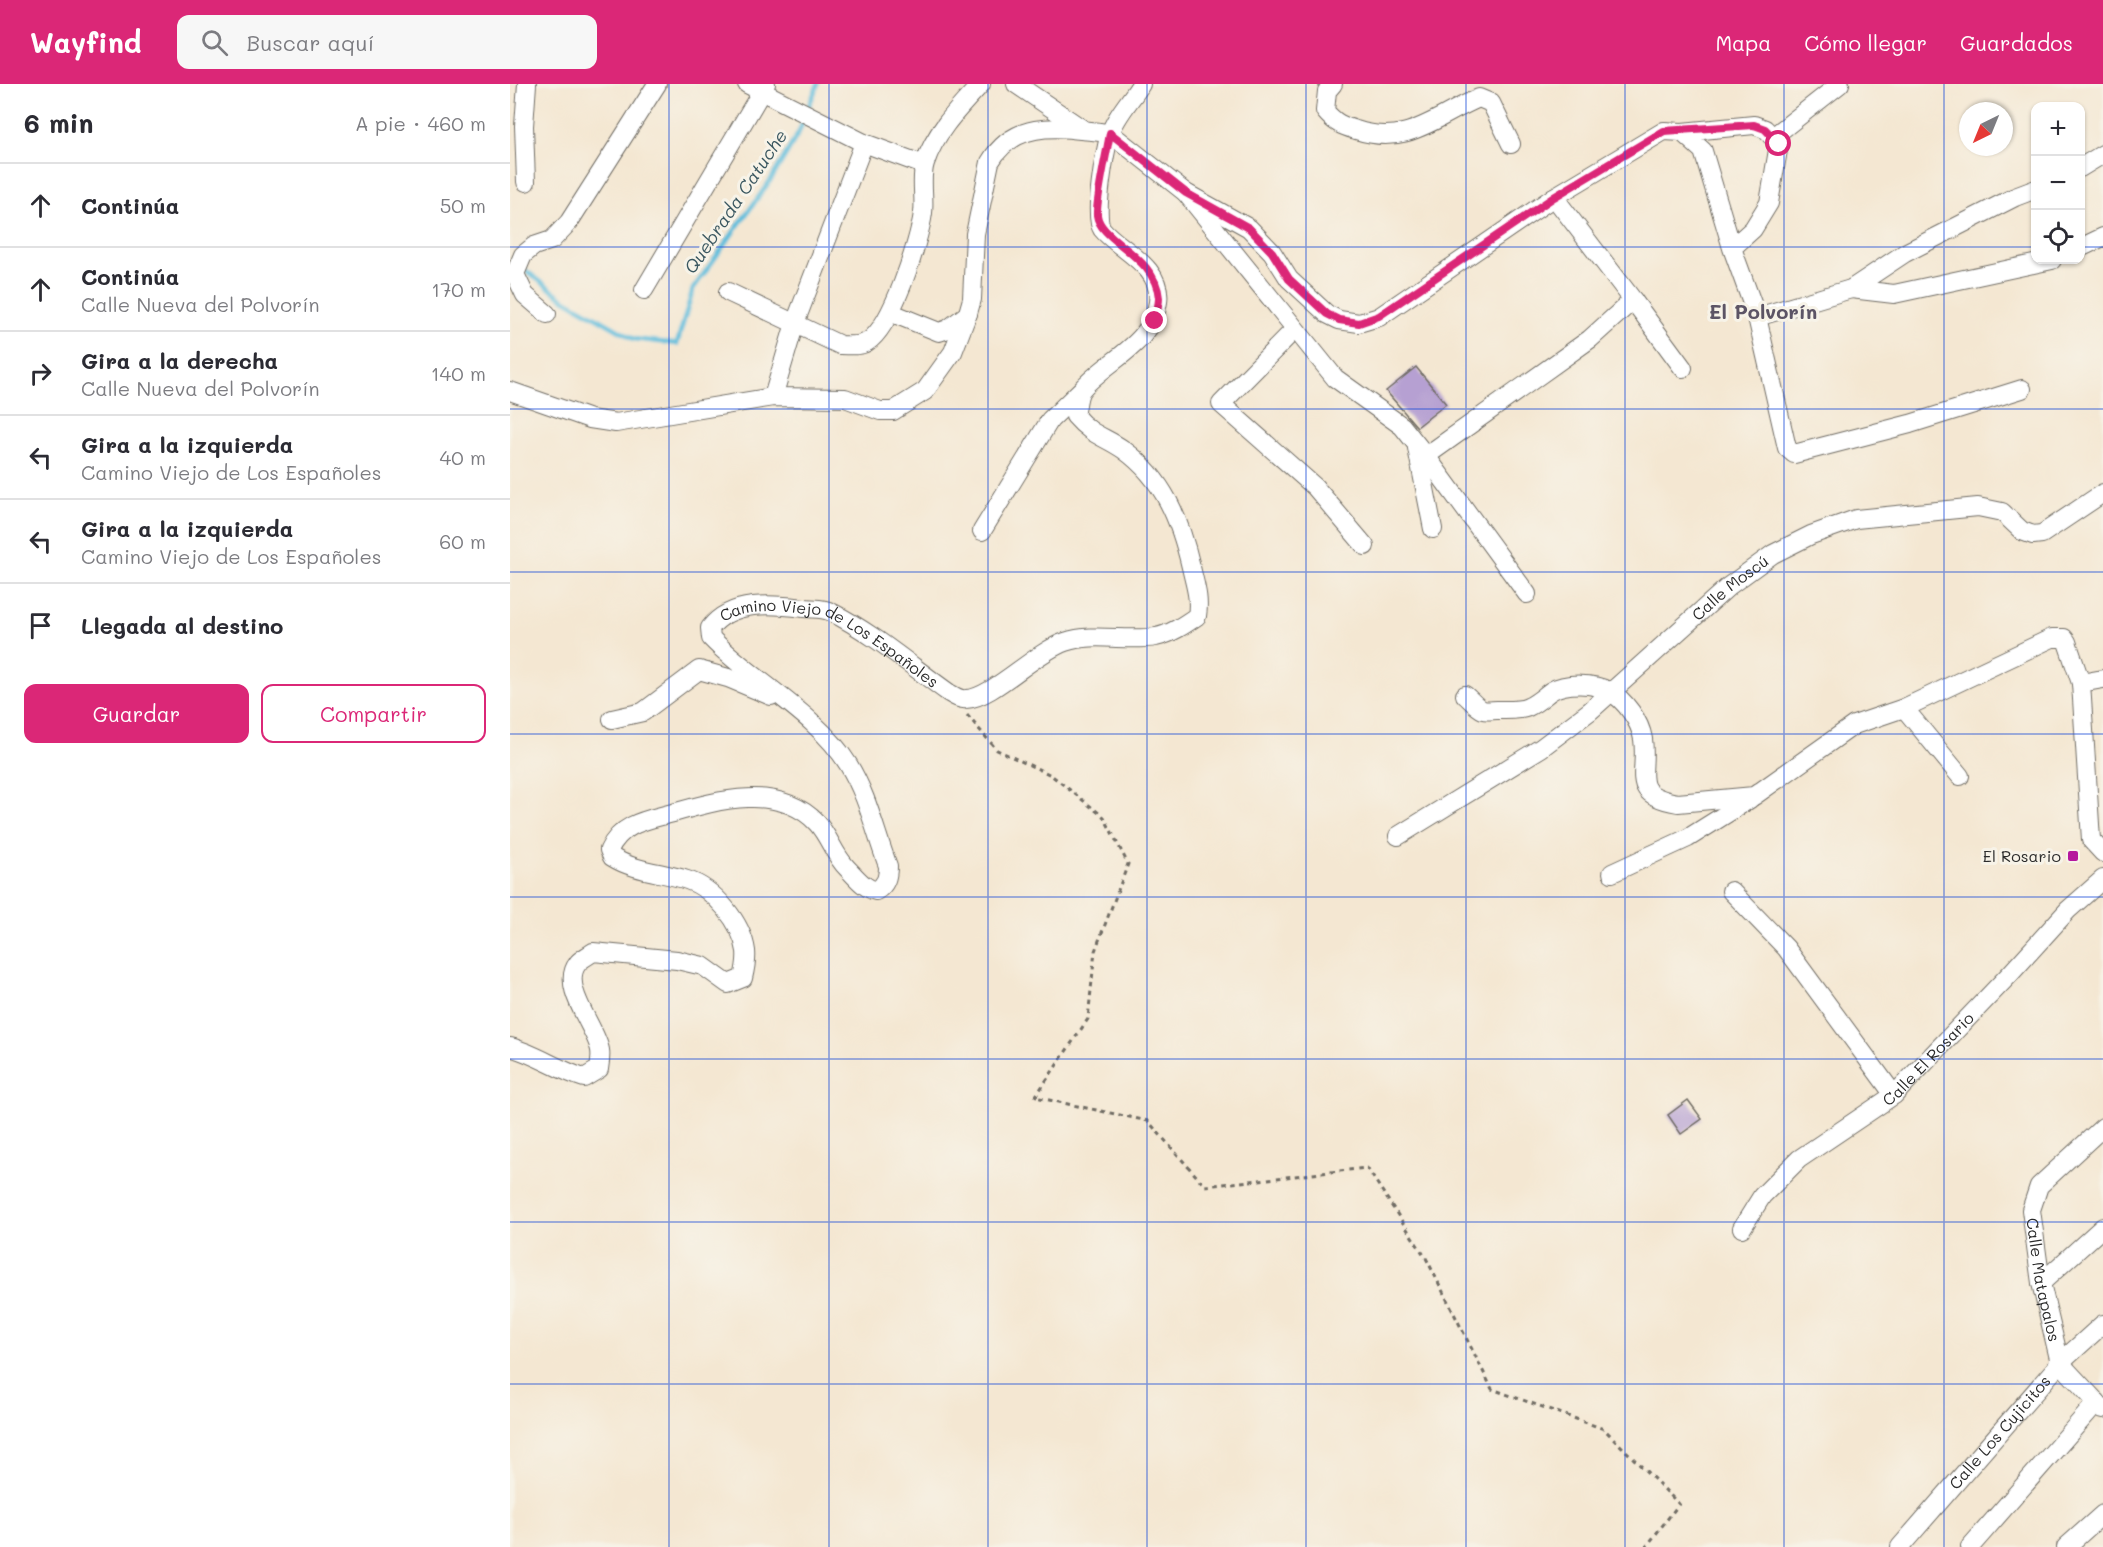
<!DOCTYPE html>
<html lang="es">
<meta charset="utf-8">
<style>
:root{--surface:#fff;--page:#f7f7f7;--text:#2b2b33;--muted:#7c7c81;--line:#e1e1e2;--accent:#db2777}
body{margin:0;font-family:Mali,sans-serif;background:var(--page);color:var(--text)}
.controls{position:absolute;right:18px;top:18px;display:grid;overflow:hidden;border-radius:12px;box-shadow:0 2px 4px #0004}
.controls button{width:54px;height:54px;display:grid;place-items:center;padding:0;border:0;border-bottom:2px solid var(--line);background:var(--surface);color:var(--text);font:30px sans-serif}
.compass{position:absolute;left:1449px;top:18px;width:54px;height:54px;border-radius:50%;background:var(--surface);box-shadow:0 2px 4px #0004;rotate:223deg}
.stop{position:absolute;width:18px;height:18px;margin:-14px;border:4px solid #db2777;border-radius:50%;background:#fff}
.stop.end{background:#db2777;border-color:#fff;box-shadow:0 2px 6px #0008}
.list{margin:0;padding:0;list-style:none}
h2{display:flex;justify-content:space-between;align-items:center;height:78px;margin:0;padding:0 24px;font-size:26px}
h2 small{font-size:20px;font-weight:400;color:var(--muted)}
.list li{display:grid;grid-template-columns:39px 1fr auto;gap:18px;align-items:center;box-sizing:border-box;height:84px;padding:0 24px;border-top:2px solid var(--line)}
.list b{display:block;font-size:22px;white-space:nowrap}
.list p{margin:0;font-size:20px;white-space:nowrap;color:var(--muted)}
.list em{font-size:20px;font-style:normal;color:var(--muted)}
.actions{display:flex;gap:12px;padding:18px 24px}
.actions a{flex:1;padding:14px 0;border:2px solid var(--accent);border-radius:12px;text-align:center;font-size:21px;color:var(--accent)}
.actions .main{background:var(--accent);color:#fff}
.icon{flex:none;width:33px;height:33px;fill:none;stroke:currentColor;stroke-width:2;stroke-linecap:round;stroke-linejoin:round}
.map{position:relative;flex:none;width:1593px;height:1463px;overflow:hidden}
header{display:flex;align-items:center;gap:36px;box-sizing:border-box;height:84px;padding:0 30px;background:var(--accent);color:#fff}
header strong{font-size:28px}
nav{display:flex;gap:33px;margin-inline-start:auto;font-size:21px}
.search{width:420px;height:54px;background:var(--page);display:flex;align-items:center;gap:15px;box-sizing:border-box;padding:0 21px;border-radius:12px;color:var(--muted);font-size:22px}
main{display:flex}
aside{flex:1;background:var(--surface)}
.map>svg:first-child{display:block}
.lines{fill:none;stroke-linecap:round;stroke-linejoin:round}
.stream{stroke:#5ebddc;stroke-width:4.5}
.building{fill:#b6a0d2}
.minor-casing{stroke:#716d65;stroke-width:20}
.path{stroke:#716d65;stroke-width:3;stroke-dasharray:4.5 4.5;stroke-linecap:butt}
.minor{stroke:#fff;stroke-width:18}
.route{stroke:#db2777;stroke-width:8}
.grid{fill:none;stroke:#1d4ed8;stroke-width:1.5;stroke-opacity:0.55}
.poi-dot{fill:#b5179e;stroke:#f7f3e8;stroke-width:2}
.labels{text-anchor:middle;stroke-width:6;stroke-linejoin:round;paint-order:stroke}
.street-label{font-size:16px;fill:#2b2b2b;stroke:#f7f3e8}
.poi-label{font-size:16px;fill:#2b2b2b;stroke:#f7f3e8;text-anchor:end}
.water-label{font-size:18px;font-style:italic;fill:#3a5760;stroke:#f7f3e8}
.quarter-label{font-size:20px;font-weight:bold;fill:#5c5465;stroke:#f7f3e8}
</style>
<header>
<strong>Wayfind</strong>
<div class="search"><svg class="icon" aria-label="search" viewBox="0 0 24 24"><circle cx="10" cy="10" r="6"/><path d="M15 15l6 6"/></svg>Buscar aquí</div>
<nav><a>Mapa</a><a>Cómo llegar</a><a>Guardados</a></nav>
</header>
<main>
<aside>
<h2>6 min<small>A pie · 460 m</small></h2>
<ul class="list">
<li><svg class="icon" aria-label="ahead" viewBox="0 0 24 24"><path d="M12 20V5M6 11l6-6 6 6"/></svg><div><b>Continúa</b></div><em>50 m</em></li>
<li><svg class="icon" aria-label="ahead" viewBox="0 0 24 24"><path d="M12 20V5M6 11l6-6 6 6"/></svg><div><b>Continúa</b><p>Calle Nueva del Polvorín</p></div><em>170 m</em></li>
<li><svg class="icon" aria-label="right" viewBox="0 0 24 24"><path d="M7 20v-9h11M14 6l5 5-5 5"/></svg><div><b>Gira a la derecha</b><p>Calle Nueva del Polvorín</p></div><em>140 m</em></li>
<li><svg class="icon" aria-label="left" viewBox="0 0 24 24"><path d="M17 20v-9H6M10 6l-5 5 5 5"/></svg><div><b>Gira a la izquierda</b><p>Camino Viejo de Los Españoles</p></div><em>40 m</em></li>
<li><svg class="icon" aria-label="left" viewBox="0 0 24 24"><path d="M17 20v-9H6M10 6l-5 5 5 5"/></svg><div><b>Gira a la izquierda</b><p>Camino Viejo de Los Españoles</p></div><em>60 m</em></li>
<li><svg class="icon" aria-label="arrive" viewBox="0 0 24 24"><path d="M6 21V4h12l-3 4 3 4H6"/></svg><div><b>Llegada al destino</b></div></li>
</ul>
<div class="actions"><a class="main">Guardar</a><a>Compartir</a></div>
</aside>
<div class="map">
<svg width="1593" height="1463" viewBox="0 0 1593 1463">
<rect width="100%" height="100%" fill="#f7f3e8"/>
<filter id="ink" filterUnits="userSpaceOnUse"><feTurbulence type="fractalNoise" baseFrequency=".0167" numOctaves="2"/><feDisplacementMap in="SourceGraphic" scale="12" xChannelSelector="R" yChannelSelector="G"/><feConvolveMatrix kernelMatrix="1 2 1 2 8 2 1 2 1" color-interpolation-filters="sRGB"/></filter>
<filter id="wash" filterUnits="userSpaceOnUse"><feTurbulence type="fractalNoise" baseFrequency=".008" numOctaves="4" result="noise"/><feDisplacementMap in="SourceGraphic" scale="24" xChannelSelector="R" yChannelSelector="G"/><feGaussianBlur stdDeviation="1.35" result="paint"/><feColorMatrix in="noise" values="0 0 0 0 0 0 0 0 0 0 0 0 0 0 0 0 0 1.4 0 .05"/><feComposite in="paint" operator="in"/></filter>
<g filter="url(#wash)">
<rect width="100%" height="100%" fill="#f4e7d2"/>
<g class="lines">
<g class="stream">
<path d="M298,24L308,0"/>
<path d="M15,186L54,215L124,255L167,260L183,205L262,94L289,48L295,32"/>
</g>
</g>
<g id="blocks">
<g class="building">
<path d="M906,283L936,320L907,343L876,307Z"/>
<path d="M1178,1016L1192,1035L1171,1050L1158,1031Z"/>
</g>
</g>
</g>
<g filter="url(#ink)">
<use href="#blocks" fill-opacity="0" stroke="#716d65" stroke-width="1.5"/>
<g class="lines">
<defs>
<g id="minor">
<path d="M237,0L354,59L414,81"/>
<path d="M506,0L571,44"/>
<path d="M823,0L817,7L815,27C825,39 832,42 846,46C897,63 924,33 969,14L981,19L1001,60"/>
<path d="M600,49L676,109L739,144L762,168L779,195L817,230L829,236L849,239L869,233L1044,113L1154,47L1172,48"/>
<path d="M1264,52L1330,0"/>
<path d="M1570,84L1593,70"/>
<path d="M16,98L14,42L17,0"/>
<path d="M676,109L825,294L892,342L916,372L1080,255L1123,216L1173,284"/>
<path d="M1044,113L1123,216"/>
<path d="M1222,164L1243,145L1259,119L1269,60L1255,45L1244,41L1172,48L1193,67L1222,164L1247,233L1277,364L1284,370L1400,340L1512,305"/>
<path d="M1570,164L1593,153"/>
<path d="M1341,205L1384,210L1542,176"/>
<path d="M134,206L256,0"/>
<path d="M218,208L330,261C340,261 349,263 357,258C382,243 409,158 413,129C415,113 410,94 415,79C425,48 449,24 471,0"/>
<path d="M382,229L429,248L438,245L458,230"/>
<path d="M37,230L15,211L5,190L13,171L24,162L42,156L59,138L147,0"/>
<path d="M1247,233L1341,205L1395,169L1505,113L1526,105"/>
<path d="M785,245L711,320L805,403L855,462"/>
<path d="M0,307L80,335L106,339L263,313L335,314L370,327H383L415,307L443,268L458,229L462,215L465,150L480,78C507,32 556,45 600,49"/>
<path d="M263,313L285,239L354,59"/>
<path d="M907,364L923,445"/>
<path d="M916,372L1017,510"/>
<path d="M472,447L540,336L570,307"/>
<path d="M1593,595L1571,599L1581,756L1593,769"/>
<path d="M955,611C960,615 967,624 973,626C976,627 983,626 987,626C996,626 1010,627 1018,623C1027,619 1034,612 1041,607C1056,598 1084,599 1099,607C1115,616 1130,637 1133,655C1138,690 1118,711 1168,719L1244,712L1344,641L1394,624L1542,554H1554L1557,558L1571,599"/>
<path d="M1394,624L1450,692"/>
<path d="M102,635L133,628L189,586L218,594L261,612"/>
<path id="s1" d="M888,752L1031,664L1080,627L1219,502L1263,470L1301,451L1346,435L1468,423L1492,428L1512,447L1523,451L1532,450L1593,409"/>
<path d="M1102,789L1178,754L1240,715"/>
<path d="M1221,807L1276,864L1384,1011"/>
<path id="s2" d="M0,963C26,970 48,986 74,994L89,985C90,979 91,972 90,966C86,943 49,902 68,879C71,875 78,872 83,868L167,876L193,882L218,900L233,894C235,886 237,876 236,867C232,839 204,804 177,796C152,788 124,787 102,773L99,766C111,739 137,736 163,729C208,716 269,699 307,739C319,752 324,771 337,784C346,793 354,804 366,807C376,801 378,793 378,782C365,748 358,712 338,680C307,630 241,596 201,554L200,544C221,516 263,520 294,524C303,525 314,524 321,528C363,549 401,582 439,609C444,612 450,616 456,615C481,615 525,568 555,558C585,548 615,558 646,553C661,550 674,541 687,532C690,514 685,501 681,483C670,436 654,395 614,366C594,352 582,352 565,332C567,324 567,311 572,305C597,276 643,260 648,218C653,182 609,166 592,145C583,132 595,67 600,50C605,33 622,15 631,0"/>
<path id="s3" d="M1593,1043L1529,1102L1521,1126L1531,1199L1550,1279L1593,1325"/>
<path id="s4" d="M1232,1144L1252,1112L1289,1075L1384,1011L1500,890L1558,826L1593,795"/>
<path d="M1531,1199L1593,1143"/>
<path id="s5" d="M1390,1463L1550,1279L1593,1240"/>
<path d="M1460,1463L1587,1318"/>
<path d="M1556,1463L1593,1430"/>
</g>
</defs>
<use href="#minor" class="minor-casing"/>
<path class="path" d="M457,631L487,666L541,691L594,733L618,780L585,867L578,935L525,1013L638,1037L695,1102L857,1084L916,1174L982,1305L1094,1345L1169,1420L1136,1463"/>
<use href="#minor" class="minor"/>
</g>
</g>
<g class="lines" filter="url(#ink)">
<path class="route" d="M645,237C646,230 649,221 649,214C646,172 590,157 587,131C586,115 597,68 600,49L676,109L739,144L762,168L779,195L817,230L829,236L849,239L869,232L1044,113L1154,47L1244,41L1255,45L1269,60"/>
</g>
<path class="grid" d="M159,0V1463M319,0V1463M478,0V1463M637,0V1463M796,0V1463M956,0V1463M1115,0V1463M1274,0V1463M1434,0V1463M0,163H1526M1570,163H1593M0,325H1593M0,488H1593M0,650H1593M0,813H1593M0,975H1593M0,1138H1593M0,1300H1593"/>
<rect class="poi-dot" x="1557" y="766" width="12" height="12" rx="3"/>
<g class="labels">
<g class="street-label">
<text dy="6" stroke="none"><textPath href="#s1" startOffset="416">Calle Moscú</textPath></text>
<text dy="6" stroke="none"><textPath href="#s2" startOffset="1390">Camino Viejo de Los Españoles</textPath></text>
<text dy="6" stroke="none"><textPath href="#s4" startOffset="254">Calle El Rosario</textPath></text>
<text dy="6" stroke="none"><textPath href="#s3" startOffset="183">Calle Matapalos</textPath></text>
<text dy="6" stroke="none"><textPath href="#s5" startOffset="152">Calle Los Cujicitos</textPath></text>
</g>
<g class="poi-label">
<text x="1551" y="778">El Rosario</text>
</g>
<g class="water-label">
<text transform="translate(226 118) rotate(-56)" y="6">Quebrada Catuche</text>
</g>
<g class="quarter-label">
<text x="1253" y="235">El Polvorín</text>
</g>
</g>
</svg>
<div class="controls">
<button>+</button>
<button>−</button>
<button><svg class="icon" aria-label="locate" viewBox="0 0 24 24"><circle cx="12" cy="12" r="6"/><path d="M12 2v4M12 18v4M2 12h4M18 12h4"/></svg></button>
</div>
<svg class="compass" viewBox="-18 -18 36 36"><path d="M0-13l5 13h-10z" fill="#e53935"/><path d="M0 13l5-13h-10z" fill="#7c7c81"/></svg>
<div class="stop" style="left:1269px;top:60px"></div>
<div class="stop end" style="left:645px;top:237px"></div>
</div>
</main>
